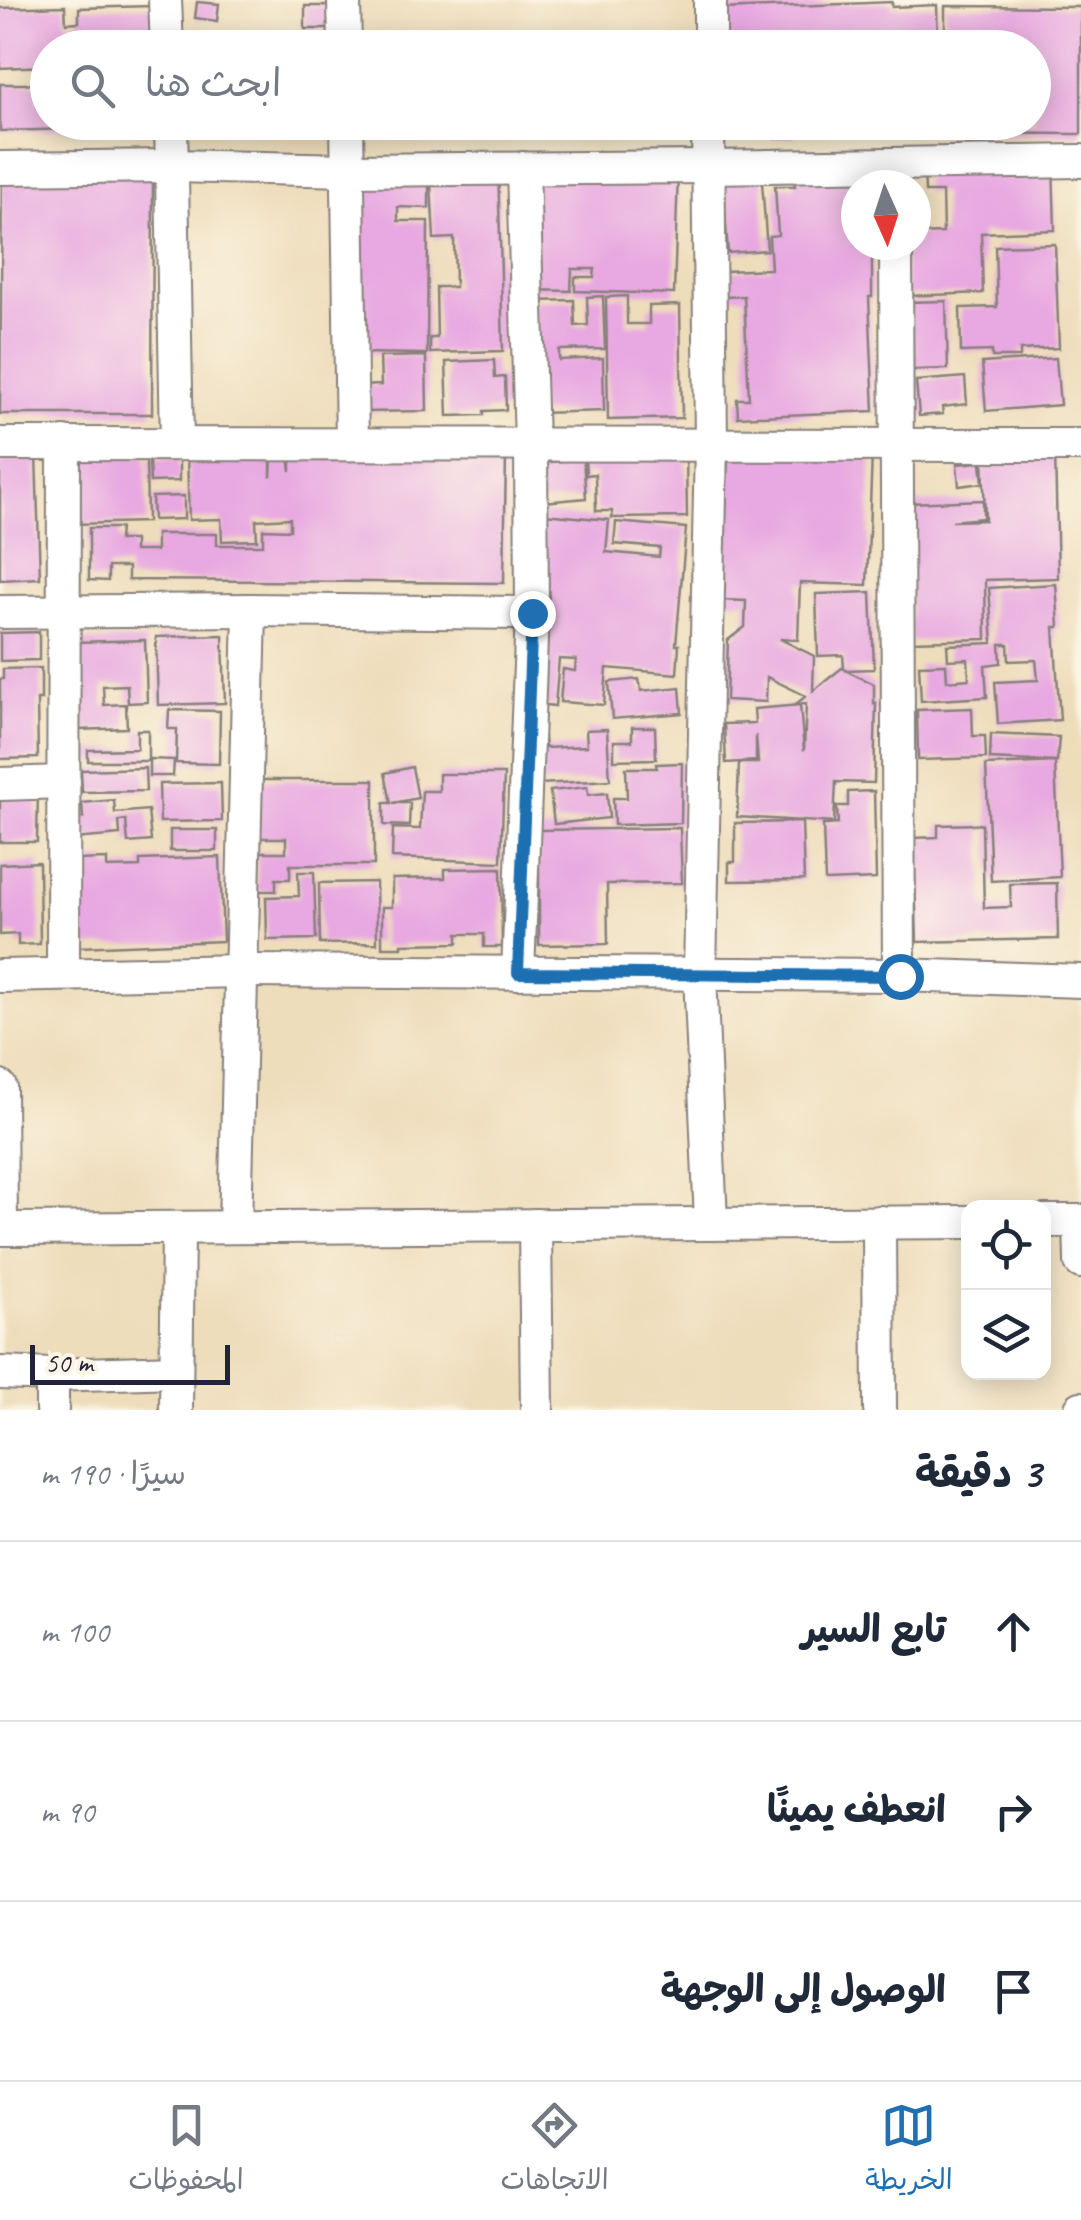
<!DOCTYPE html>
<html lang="ar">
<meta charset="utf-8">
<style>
:root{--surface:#fff;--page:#f6f6f7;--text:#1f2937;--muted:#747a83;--line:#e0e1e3;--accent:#1f6fb2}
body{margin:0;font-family:Caveat,"Playpen Sans Arabic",sans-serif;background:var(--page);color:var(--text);direction:rtl}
.controls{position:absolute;right:30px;bottom:30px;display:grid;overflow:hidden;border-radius:20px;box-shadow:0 5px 25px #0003}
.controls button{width:90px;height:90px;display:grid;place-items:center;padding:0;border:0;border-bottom:2px solid var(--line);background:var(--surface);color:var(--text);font:50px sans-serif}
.compass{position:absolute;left:841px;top:170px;width:90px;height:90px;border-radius:50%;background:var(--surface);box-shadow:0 5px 25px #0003;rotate:177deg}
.scale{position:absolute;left:30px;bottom:25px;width:200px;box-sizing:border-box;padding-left:10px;border:5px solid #22223b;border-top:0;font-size:28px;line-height:35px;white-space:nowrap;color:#22223b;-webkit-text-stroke:8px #fcf5e5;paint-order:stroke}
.stop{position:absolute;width:30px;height:30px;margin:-22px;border:8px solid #1f6fb2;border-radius:50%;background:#fff}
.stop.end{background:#1f6fb2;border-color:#fff;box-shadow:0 2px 10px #0008}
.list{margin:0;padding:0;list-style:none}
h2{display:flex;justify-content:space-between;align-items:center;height:130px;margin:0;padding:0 40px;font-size:42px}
h2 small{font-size:32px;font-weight:400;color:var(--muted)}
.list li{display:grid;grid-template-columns:65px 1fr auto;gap:30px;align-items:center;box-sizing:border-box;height:180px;padding:0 40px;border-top:2px solid var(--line)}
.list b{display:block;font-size:38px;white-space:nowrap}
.list em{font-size:32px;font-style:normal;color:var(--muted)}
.icon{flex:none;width:55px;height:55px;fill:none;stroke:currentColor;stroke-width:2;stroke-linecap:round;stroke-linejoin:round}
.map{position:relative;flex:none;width:1081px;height:1410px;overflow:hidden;direction:ltr}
.search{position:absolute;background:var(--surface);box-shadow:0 5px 25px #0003;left:30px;right:30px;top:30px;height:110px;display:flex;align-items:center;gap:25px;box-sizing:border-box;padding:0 35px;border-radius:55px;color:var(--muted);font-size:38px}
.sheet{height:670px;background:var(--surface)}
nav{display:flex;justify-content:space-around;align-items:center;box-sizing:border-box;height:140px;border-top:2px solid var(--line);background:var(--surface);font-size:28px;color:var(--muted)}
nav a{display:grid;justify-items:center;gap:5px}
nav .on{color:var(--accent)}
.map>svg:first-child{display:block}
.building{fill:#e8a8e1}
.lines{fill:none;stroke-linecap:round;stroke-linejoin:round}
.minor-casing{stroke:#88807b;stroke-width:36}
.minor{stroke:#fff;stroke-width:32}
.route{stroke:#1f6fb2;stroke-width:12}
</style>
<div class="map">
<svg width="1081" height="1410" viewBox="0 0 1081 1410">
<rect width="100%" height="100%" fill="#fcf5e5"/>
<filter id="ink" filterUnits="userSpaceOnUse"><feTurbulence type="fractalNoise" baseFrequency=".01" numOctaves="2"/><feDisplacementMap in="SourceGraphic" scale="20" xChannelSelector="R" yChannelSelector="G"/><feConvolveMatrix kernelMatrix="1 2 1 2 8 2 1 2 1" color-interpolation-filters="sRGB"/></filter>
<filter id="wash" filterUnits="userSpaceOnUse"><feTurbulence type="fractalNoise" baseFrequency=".0048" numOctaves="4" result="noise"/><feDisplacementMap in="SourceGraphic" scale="40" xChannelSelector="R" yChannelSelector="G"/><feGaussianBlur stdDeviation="2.25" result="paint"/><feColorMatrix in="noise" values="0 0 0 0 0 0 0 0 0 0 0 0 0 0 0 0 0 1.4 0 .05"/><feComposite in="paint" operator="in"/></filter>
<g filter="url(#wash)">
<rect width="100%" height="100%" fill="#edb"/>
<g id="blocks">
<g class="building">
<path d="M197,2L219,4L217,21L195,18Z"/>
<path d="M892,2V7L937,5L938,48H723L722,9Z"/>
<path d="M65,6L66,23L79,22V8L152,6L153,48H48V66L0,68V8Z"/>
<rect x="305" y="6" width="24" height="23"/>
<path d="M945,6L1081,7V134L944,133V122H1034V48H945Z"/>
<path d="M0,84H48V122H148V127L0,131Z"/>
<path d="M730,122H794L795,137L774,138V129L731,131Z"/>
<path d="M875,122H923V127L876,131Z"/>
<path d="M868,161L869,185H856V245H872V297H869L874,411L738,417L737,399H749L744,296L726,297L725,271L771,269L769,236L778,235L775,186H795L794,164Z"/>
<path d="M1053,163L1055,230L981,233L983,293L906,296L904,245H916V234L943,233L942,192H925L924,164Z"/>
<path d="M498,164L503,351L430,353V338H437L436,287H455L454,238L434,239L430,166Z"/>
<path d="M2,166L153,167L152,414H0Z"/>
<path d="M521,166L678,173L674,294L575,291V277H594L595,269H572L571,291L527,290Z"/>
<path d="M761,168L767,250L728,253L722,170Z"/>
<path d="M360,177L429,178V208L398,207V221H428L427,354L356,353Z"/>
<path d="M1055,244L1059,348L1020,350V357H992V351L961,352L960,308L997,307L995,246Z"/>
<path d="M603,296L605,349L559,350V360L603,358L604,411L540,413L533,301L574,300L575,326L588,325L587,297Z"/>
<path d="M627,296V324H649V306L680,305L682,418L608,420L606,297Z"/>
<path d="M946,301L948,369L913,370V356L910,355L909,302Z"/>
<path d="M426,356L427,411L360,412V386L381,385L380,357Z"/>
<path d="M1056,358L1060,405L986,411L982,363Z"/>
<path d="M494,360L495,378L505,377L506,410L484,411V415L448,416L446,362Z"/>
<path d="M965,377L967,404L942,407L943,414L919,416L916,381Z"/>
<path d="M728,449L872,454L867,585L800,583L798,640L780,639L814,656L813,691L842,668L844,669L843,655L818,656L816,594L871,592L874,669L845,670L874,684V704L876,703L874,783L836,782L834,823L737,817L739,763H758L756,735V761L726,763L724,724L755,723L754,709L800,705L804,751L806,704H796L806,696L767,677L766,702L726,700L728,640L745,627L746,601L723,600Z"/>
<path d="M271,452V477L272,457L289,456L291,471V452L506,454L504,583L128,580V567H108V581L89,580V528H120L119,540H134V551H156V534H217V545H263V529L290,530V518L256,520L257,540L222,541L221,519L189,520L187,455Z"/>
<path d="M1055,452L1058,578L985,580L986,639L911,641L908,503L983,500V518L952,521L985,520L983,454Z"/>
<path d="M36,454L40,578L0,580V455Z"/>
<path d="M686,454L687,517L612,518V511H596L595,474L586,475L585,457Z"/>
<path d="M146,455L147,522L74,524L73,456Z"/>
<path d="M179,458V481L150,482L149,459Z"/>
<path d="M583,459L586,498L533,503L530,464Z"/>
<path d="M981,462L983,483L959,486L957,464Z"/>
<path d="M184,496V519L153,520L152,497Z"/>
<path d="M543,514L609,520L606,552L659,557L660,548L614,544L616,522L686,528L676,645H679L677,674L607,668L604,705L560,702L563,669L575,671L576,660L559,659L555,706L527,703Z"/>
<path d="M1056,584L1059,627H1054L1060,720L998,724L995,682L1038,680L1036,660L1009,661L1008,644H1000L1001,663L985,665L987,697L921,701L919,665L946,664L947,681L969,679L968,659L948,660L947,645L993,643L989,588Z"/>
<path d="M39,632V660L0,661V633Z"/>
<path d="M223,635L225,703L158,705L156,637Z"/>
<path d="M145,640L147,702L128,703L127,685L103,686L104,705L126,704L127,728L78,730L75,642Z"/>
<path d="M41,668V700H37L38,758L0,759V679H3V669Z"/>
<path d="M639,679L641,691L680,687L682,713L612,719L609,682Z"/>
<path d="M541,706L545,748L587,746L586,730L607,729L610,780L540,784Z"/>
<path d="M972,708L973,736H985L986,758L918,760L917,710Z"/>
<path d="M169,710L220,711L219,764L176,763L177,729H168Z"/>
<path d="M632,727H655L656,759L614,760V741H632Z"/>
<path d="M137,730H148V761H88V750L137,749Z"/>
<path d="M991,734L1059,737L1057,762L990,759Z"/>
<path d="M149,759L174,760L173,776H149Z"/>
<path d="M1055,762L1060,877L991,881L986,765Z"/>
<path d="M682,763L681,823L614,825L613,798H627L626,768H657L656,764Z"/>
<path d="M412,767L418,798L393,803H410L409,826L384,825V803H391L385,773Z"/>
<path d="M145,768L146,791L82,792L81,770Z"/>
<path d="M439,774H504L501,862L392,858L393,828L420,829L422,791H439Z"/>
<path d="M257,780H374V865H290V879H276V891H257V852H286V838H257Z"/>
<path d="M221,783L222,821L160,822L159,784Z"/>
<path d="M587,787L588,795L607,793L609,818L554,824L550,791Z"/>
<path d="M0,789H38L37,842H0Z"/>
<path d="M874,791L876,879L825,881L823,825L838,824L837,806H848V792Z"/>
<path d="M114,800L115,813L148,810L151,841L128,843L126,820L119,821L120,835L74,839L72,819L83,818L82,803Z"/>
<path d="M802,822L804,880L729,881V862H735V823Z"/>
<path d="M982,824L984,908L1011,907L1010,884L1057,883L1058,939L917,942L914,838L938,837V825Z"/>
<path d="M680,828L682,883L607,884L608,944L539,945V830Z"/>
<rect x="170" y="830" width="47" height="21"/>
<path d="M220,857L223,941L79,947L75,860L107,859V868L140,867V860Z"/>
<path d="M39,862L40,944L18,945V934L0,935V864Z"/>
<path d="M501,868L502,947H484V934H458V943L402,944V947H382V907H392V879L445,878V869Z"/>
<path d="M298,872H314L316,939L267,940L266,897L299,896Z"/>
<path d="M376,882L377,943L320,944L319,883Z"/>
</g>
</g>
</g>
<g filter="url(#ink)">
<use href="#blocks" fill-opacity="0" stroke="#88807b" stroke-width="2.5"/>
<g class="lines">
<defs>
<g id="minor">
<path d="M165,0L167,48"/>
<path d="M344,0L345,48"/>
<path d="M710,48V0"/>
<path d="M171,122L177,444"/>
<path d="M347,122L352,444"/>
<path d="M708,122L711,444L700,974L711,1222"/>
<path d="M0,168L173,166L348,170L707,167L1081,161"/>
<path d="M896,245L899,975"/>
<path d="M0,444L1081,445"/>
<path d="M0,612L250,610L532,613"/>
<path d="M0,784L64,782"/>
<path d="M518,973L532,613L531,444L523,168"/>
<path d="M63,974L64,443"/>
<path d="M0,976L243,971L899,975L1081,981"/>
<path d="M0,1087L1,1229"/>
<path d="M1044,1221H1081"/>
<path d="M1080,1221L1081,1262"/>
<path d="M879,1222L880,1410"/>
<path d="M535,1225L537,1410"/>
<path d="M235,1227L250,610"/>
<path d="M0,1229C323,1228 646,1222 968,1222"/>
<path d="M0,1373L52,1375L176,1371"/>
<path d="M52,1375V1410"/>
<path d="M176,1410L178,1229"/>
<path d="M1081,1410V1408"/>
</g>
</defs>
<use href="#minor" class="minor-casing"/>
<use href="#minor" class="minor"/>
</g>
</g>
<g class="lines" filter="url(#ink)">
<path class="route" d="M532,613L518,973L900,976"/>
</g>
</svg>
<div class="controls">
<button><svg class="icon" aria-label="locate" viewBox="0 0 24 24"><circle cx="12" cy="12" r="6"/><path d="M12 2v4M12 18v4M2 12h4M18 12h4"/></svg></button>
<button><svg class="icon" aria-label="layers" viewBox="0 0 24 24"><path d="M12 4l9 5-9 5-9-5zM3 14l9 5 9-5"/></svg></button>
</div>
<svg class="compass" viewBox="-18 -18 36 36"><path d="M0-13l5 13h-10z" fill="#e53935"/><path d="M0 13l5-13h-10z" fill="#747a83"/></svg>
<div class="scale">50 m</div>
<div class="stop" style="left:900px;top:976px"></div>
<div class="stop end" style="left:532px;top:613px"></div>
<div class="search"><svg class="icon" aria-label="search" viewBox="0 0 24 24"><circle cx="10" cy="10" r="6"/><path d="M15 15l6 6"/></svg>ابحث هنا</div>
</div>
<section class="sheet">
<h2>3 دقيقة<small>سيرًا · 190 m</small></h2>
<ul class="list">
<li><svg class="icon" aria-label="ahead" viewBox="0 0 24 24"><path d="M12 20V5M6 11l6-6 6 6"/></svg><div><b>تابع السير</b></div><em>100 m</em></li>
<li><svg class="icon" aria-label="right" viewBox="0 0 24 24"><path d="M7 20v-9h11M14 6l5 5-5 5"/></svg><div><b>انعطف يمينًا</b></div><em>90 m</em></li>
<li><svg class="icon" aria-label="arrive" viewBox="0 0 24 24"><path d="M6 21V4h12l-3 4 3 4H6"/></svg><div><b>الوصول إلى الوجهة</b></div></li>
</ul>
</section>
<nav>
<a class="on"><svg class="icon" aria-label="map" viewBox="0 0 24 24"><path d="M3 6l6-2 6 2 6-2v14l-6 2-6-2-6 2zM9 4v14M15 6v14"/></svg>الخريطة</a>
<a><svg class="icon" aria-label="directions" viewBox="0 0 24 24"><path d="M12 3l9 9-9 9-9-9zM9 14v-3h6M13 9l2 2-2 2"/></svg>الاتجاهات</a>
<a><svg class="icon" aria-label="saved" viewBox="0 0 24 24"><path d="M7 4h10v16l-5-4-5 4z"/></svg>المحفوظات</a>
</nav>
